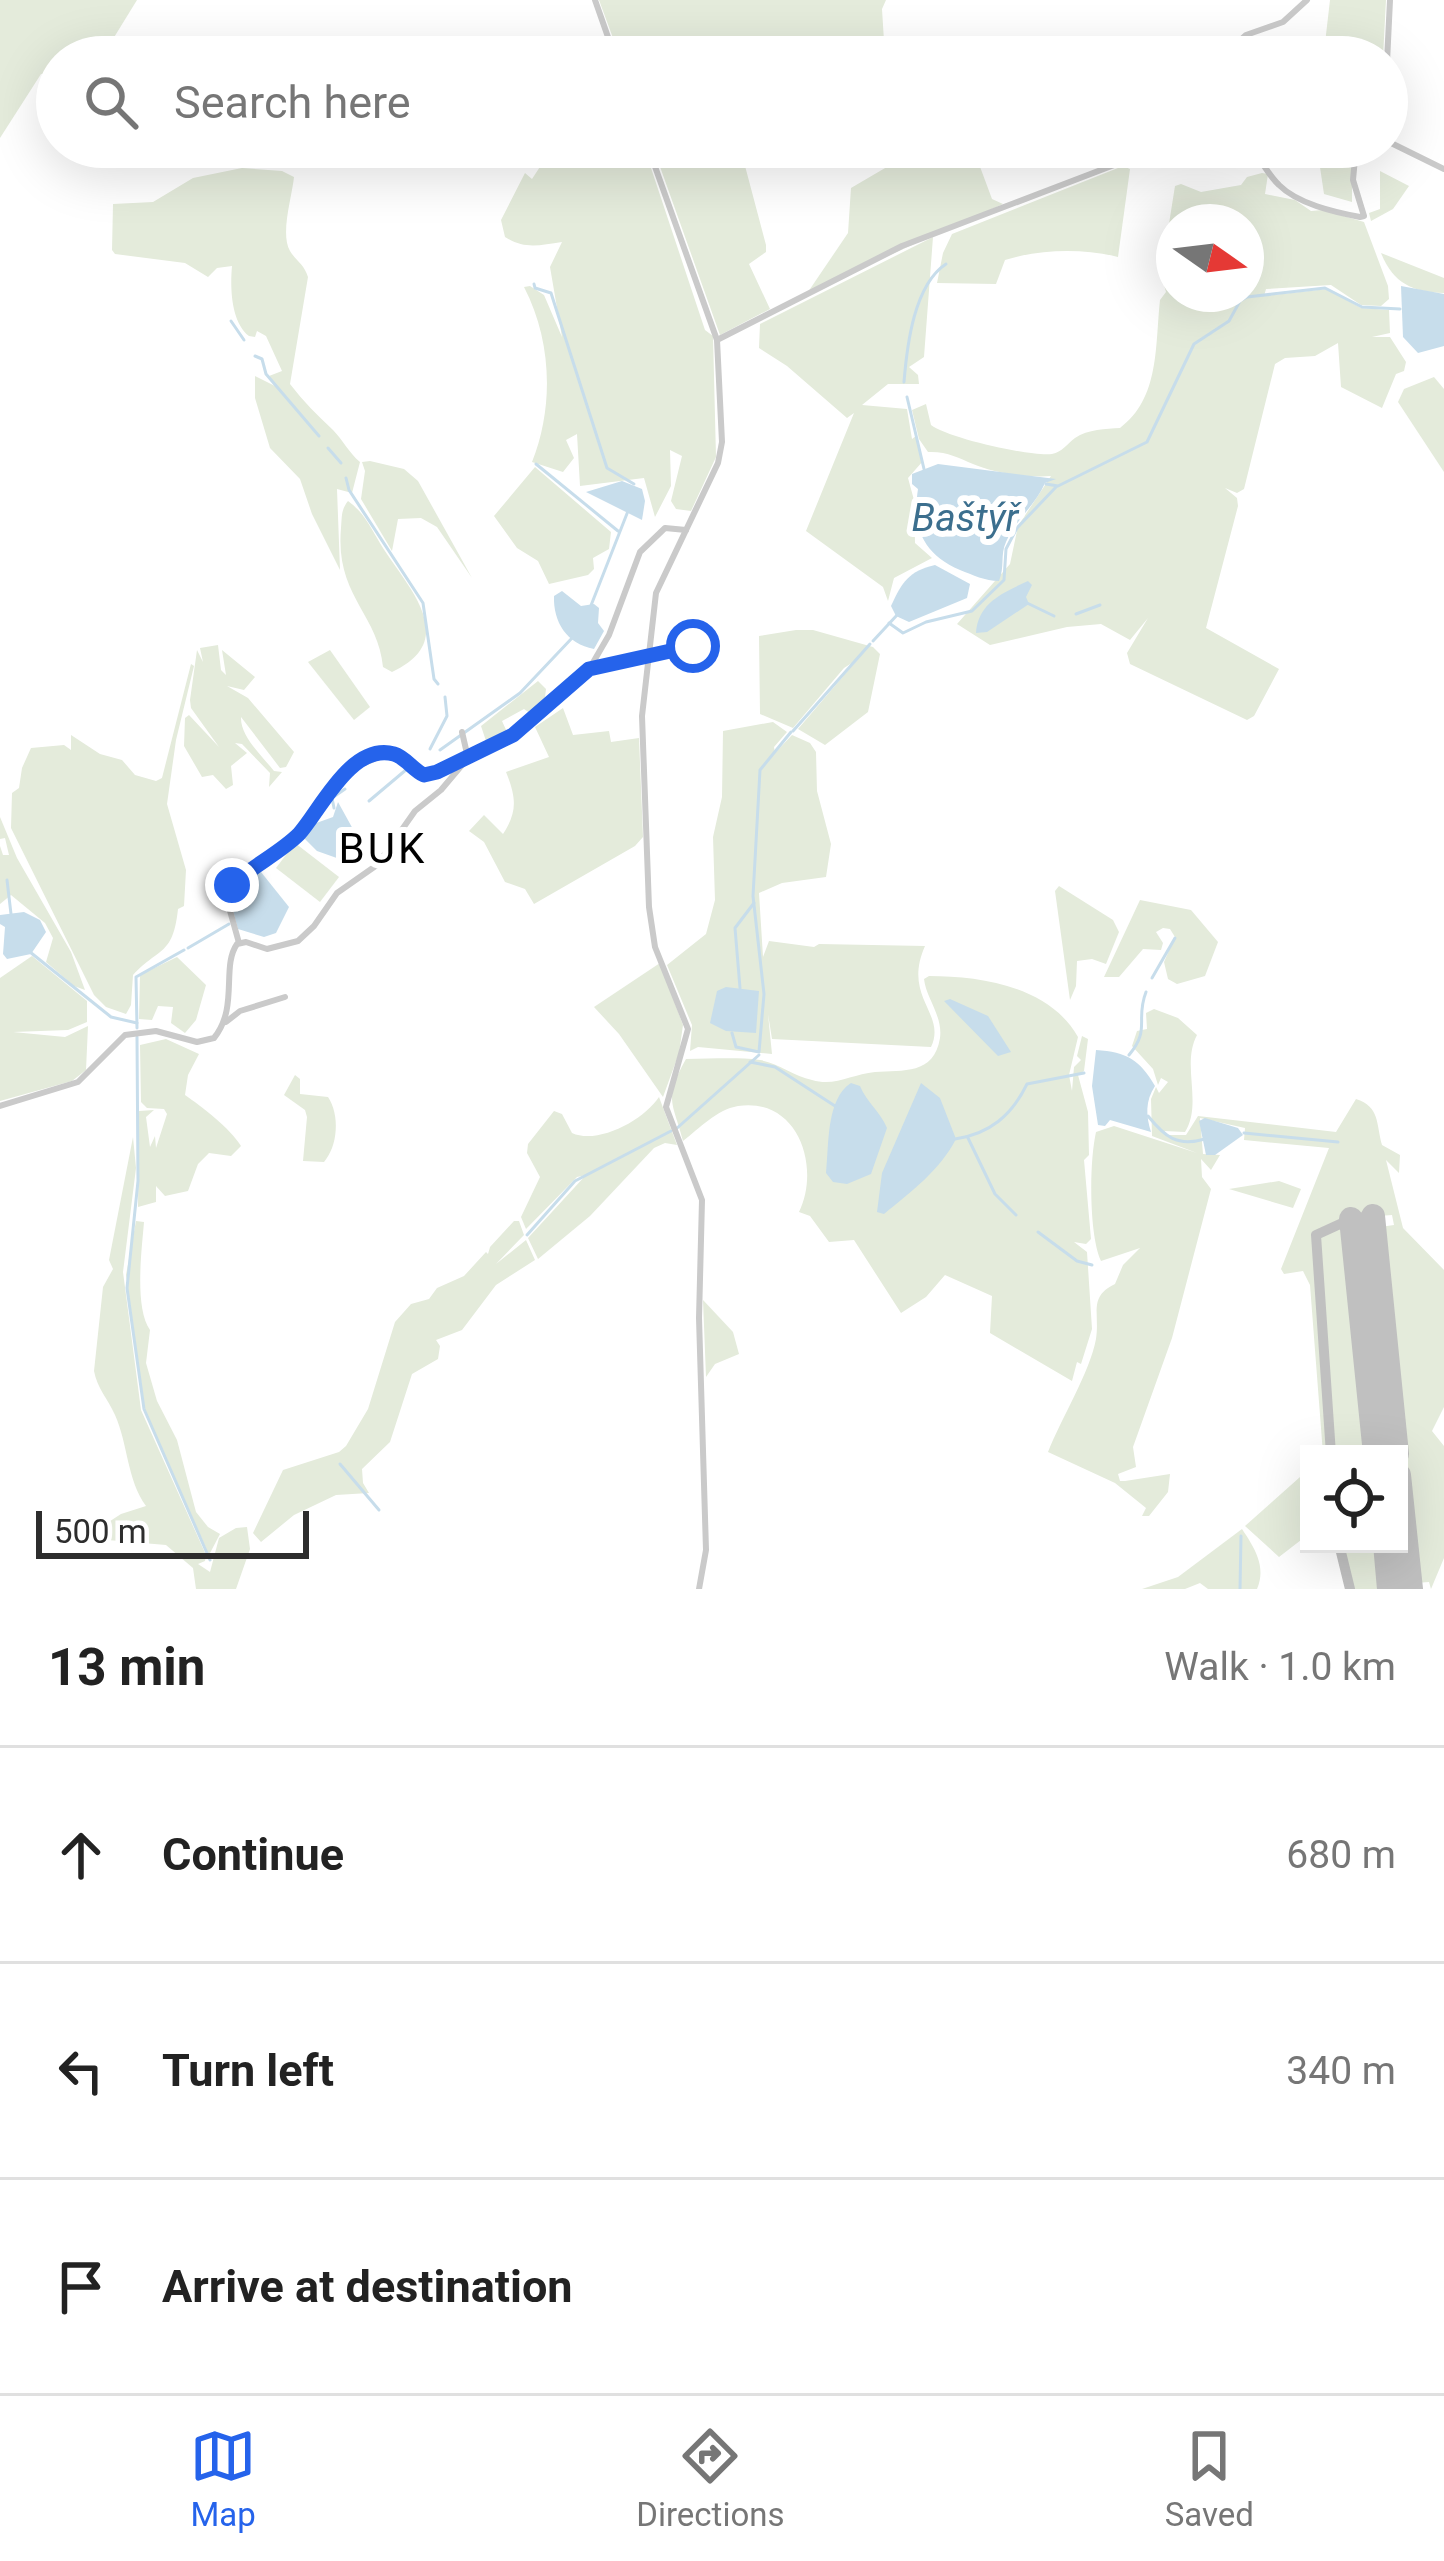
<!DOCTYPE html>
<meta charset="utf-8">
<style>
:root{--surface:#fff;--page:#f6f6f6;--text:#222;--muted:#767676;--line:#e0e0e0;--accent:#2563eb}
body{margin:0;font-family:Roboto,sans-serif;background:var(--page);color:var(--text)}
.controls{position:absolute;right:36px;bottom:36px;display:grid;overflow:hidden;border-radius:0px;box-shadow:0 12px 48px #0002}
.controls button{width:108px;height:108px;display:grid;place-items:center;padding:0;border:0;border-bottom:3px solid var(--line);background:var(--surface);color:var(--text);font:60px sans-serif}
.compass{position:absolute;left:1156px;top:204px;width:108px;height:108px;border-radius:50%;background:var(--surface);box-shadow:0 12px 48px #0002;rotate:104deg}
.scale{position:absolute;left:36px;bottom:30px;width:273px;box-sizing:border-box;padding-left:12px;border:6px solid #2d2d2d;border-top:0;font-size:33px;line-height:42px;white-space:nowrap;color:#2d2d2d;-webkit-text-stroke:9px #fff;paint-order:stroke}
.stop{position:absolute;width:36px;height:36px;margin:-27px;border:9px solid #2563eb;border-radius:50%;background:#fff}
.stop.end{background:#2563eb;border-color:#fff;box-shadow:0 3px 12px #0008}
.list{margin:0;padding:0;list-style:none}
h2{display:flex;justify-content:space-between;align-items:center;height:156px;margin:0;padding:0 48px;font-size:51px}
h2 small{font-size:39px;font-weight:400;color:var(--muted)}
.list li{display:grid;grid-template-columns:78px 1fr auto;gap:36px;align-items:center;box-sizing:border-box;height:216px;padding:0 48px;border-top:3px solid var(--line)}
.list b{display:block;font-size:45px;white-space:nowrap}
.list em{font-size:39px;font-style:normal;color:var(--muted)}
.icon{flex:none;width:66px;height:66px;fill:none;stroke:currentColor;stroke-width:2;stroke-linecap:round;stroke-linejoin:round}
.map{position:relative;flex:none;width:1444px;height:1589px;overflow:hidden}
.search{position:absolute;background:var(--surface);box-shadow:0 12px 48px #0002;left:36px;right:36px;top:36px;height:132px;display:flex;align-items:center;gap:30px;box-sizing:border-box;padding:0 42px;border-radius:66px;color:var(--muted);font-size:45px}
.sheet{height:804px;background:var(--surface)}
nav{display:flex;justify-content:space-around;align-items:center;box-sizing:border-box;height:168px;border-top:3px solid var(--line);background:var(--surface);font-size:33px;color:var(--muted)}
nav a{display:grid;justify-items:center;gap:6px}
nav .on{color:var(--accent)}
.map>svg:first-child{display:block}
.green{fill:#e4ebdb;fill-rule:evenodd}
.water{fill:#c7ddeb}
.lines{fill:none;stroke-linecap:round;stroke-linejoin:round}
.stream{stroke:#c7ddeb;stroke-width:3}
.taxiway{stroke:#c0c0c0;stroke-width:10}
.runway{stroke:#c0c0c0;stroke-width:24}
.minor{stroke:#cacaca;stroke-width:6}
.route{stroke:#2563eb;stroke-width:15}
.labels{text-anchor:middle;stroke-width:12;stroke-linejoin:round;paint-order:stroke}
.water-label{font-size:39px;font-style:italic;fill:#3c6f8e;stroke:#fff}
.quarter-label{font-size:42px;letter-spacing:3px;fill:#000;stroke:#fff}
</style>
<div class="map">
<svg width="1444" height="1589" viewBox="0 0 1444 1589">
<rect width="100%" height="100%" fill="#fff"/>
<g class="green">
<path d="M0,0H137L113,39L111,57H57V72L41,74L0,138Z"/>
<path d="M599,0H886L882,9L884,41L877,44L871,40L869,46L854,52L847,49L831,57H620Z"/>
<path d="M1330,0H1386L1383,57L1336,54L1342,57H1315L1328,54L1324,52Z"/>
<path d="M553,147H644L705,330L713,336L716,457L691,511L676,509L671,501L682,456L670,450L671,486L655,517L644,478L580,486L577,434L566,440L574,458L563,472L532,462C554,407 552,341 524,287L530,286L544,295L562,337L550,267L562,242C540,245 525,250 505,237L501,220L525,173L532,179Z"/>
<path d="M653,147H740L766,245V252L749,264L770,309L720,335Z"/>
<path d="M1317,147L1352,150V202L1324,194Z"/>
<path d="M909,154L932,167L976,156L992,199L1003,204L808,292L848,233L851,188Z"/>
<path d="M1123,166L1130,169L1118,257C1082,248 1041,249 1005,260L996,284L937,283L943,253L952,234Z"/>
<path d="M242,168L282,171L294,177C292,197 280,234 290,251C297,262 304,264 308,277L290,384C303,401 318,416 333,430C343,440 349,453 360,462L352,493L337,489L340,570L312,514L300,479L270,448L255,398V376L275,386L269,376L282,371L266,336L257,331L255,337L249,336C231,322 230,288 232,266L217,268L208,277L185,263L115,254L112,250L113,204L153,202L193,178Z"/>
<path d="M1380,171L1409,186L1393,209L1371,221L1369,213L1380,209Z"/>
<path d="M1262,173L1268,174L1265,194L1295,200L1311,211L1323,210L1364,222L1388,286L1389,299L1381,306L1361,305L1331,285L1266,289L1264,296L1327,289L1361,308L1389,310L1390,333L1372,337H1390L1406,362L1404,371L1396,374L1382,408L1341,387L1338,343L1315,356L1285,358L1275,364L1244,489L1237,493L1225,488L1237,498L1238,506L1206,628L1279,669L1254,716L1247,720L1130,664L1127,653L1148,618L1130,640L1101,624L1067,627L990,645L957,624L1010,564L1018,526L1051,476C1030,478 993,473 973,464C959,458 946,451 928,452L919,439L912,410L926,404L931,425C948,438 1031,457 1052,454C1062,452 1067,444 1075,438C1088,429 1106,429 1120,428C1160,398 1155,346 1160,300L1166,292L1161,274L1175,186L1181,184L1201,192L1241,185L1247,177ZM1174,222H1246V294H1174Z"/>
<path d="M933,237L924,357L909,367L918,375L919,384H888L862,405L907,409L912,439L916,436L923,461L908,478L914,500L915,543L932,558L894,578L888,601L883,587L806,531L854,413L847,418L787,366L759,348L760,324Z"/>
<path d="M1381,253L1444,278V293C1412,292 1393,283 1381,253Z"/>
<path d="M1434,377L1444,389V472L1398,402L1404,389Z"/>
<path d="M370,461L404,469L418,481L472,578L437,527L421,518L398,519L392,551L361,499L365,471L362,462Z"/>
<path d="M535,467L611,532L609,549L593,558L594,569L588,575L549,584L538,561L517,548L494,516Z"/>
<path d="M348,501C362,511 369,524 377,538C400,580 466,638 392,672L383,667C378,613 335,596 341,528C342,516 341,510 348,501Z"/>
<path d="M796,630H813L873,647L880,654L868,712L825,745L798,729L858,659L844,668L793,728L760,714L759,636Z"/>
<path d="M218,645L221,670L226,675L222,650L255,677L244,690L227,686L248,698L294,752L286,767L280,768L241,717C240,736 262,756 274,771L282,772L269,787L270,773L242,744L235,743L247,753L231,766L233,785L226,789L213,775L202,777L184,746L185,718L189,715L219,747L191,708L190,700L197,650L203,662L200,648Z"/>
<path d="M330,650L370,707L354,720L308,662Z"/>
<path d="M191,664L194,666L176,740L167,804L186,870L184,906L178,909C173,956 159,947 133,975L131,1005L126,1014L106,1007L94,995L11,828L12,793L19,788L22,768L31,748L64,745L71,750V735L100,754L122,760L135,775L156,781L162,778Z"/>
<path d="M538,681L546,689L545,697L550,702L534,716L524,709L502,721L507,732L487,744L481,726Z"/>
<path d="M563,708L573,735L609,731L611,742L639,738L643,837L635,846L534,904L525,889L505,882L484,842L469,831L484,815L503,834C518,811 516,797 506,772L549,757L535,727Z"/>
<path d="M773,722L787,732L774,747L775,753L792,735L810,743L816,752L817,791L831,844L826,877L782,883L759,893L763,957L769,941L814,947L819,944L925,946C902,998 947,1013 931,1047L772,1039L768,1014L772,1054L698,1047L690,1051L692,1025L667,965L706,934L715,900L713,837L722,797L723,731Z"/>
<path d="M0,817L17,858L71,952L85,990L74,986L46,962L53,938L45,923L11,895L0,904V846L3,855H9L5,838L0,839Z"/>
<path d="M295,843L339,877L320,902L276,868Z"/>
<path d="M1059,886L1113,920L1119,932L1106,964L1092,959L1077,961L1076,986L1070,1000L1055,891Z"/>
<path d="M1140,900L1191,910L1218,942L1205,976L1177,984L1168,979L1164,962L1175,937L1170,929L1163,928L1156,932L1163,943L1161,950L1143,949L1119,977H1104Z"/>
<path d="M32,956L87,1001V1022L68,1030L13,1032L65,1037L88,1026L86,1070L72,1081L0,1101V978Z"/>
<path d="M177,957L206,985L196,1020L185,1033L171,1023L173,1007L158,1006L152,1020L139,1019L140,975Z"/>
<path d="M660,963L683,1025L679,1053L663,1097L619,1034L594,1007Z"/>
<path d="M929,976C982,976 1050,987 1078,1037L1069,1075L1072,1091L1074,1067L1081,1060L1077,1056L1082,1036L1088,1039L1084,1071L1078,1075L1088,1112L1089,1155L1084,1160L1091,1239L1086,1244L1074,1242L1087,1252L1092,1329L1081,1364L1077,1362L1072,1381L990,1333L992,1296L945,1275L926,1297L901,1313L854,1240L829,1242L810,1216L799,1212C821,1167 798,1097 738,1106C716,1110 700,1128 683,1141C673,1102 663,1100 686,1059C711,1059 736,1057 760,1060C778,1063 794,1076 812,1080C835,1087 852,1074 875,1072C903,1070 934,1075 940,1038C943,1016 926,998 924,979Z"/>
<path d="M1154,1009L1178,1018L1197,1035C1181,1065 1203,1103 1185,1132L1164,1131L1166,1135H1186L1198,1116L1336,1132L1356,1099C1380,1107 1376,1123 1382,1145L1400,1155L1399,1173L1386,1160L1403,1228L1444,1270V1407L1432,1431L1444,1446V1558L1431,1589L1429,1582L1416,1583L1380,1227L1394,1225L1392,1215L1379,1216V1209L1365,1211L1391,1454H1333L1318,1230L1314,1241L1330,1454H1323L1310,1285L1303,1271L1284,1274L1281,1269L1329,1148L1244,1140L1245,1128L1200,1118L1203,1154L1220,1155L1211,1170L1201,1159L1202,1177L1211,1189L1172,1338L1133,1447L1136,1467L1118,1474L1120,1481H1125L1170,1474L1168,1492L1149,1516H1142L1146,1508L1115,1483L1048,1452C1061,1419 1090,1372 1096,1339C1100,1313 1088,1297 1115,1284L1123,1265L1140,1248L1101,1261C1089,1235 1089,1163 1096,1132L1114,1126L1197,1153L1152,1136L1151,1099L1156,1087L1159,1093L1168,1082L1161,1078L1158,1085L1153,1069L1132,1046L1137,1031L1147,1029L1146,1013Z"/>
<path d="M166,1039L199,1054L188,1075L185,1095C201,1106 231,1129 241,1146L231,1156L209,1153L198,1164L188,1191L165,1196L156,1186V1202L138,1207L139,1111L154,1110L146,1117L150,1147L155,1136L156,1148L167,1114L164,1109L147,1108L141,1102L140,1045Z"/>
<path d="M295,1075L300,1079V1094L328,1097C340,1115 338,1146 324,1162L303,1161L307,1117L305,1110L284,1095Z"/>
<path d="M659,1097L677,1145L665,1143L654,1148L590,1216L538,1259L528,1238L586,1175L577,1177L526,1229L521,1217L540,1177L527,1153L528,1144L554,1111L562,1114L572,1133C598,1145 644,1120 659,1097Z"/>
<path d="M133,1137L136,1168L123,1272L141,1410L206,1555L205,1561L198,1564L210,1572L219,1538L236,1528L247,1527L250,1549L236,1589H196L193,1568L166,1545L84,1538L121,1514L146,1506C127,1480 128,1444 115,1415C108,1399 97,1388 94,1371L103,1287L113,1269L109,1260Z"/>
<path d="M1279,1181L1301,1189L1293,1208L1229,1189Z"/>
<path d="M136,1221L144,1222C142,1248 134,1307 150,1330L146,1363L157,1401L177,1440L196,1512L208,1527L220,1534L209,1555L145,1410L126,1275Z"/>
<path d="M514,1221H519L524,1235L496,1264L526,1240L535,1260L496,1285L462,1330L436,1340L440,1346L438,1359L412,1374L390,1442L362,1469L363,1483L369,1493L336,1495L294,1515L261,1542L253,1533L283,1470L339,1452L346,1446L368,1409L395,1322L411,1304L429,1299L437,1288L464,1276L486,1252L488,1254L490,1247Z"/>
<path d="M703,1300L733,1332L739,1354L715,1364L706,1377Z"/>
<path d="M1309,1469V1520L1306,1524L1309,1544H1316L1310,1548L1301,1540L1279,1557L1245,1526Z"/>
<path d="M1242,1529C1254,1547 1267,1567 1257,1589H1208L1200,1583L1185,1589H1142L1178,1577Z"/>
<path d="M1399,1532L1405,1589H1352L1342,1544H1399Z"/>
</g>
<g class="water">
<path d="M1401,286L1444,294V346L1418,353L1403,337Z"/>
<path d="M938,464L1056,479L1045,483C1035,506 1016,519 1006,542C1000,555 1005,567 999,581C985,581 973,575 960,570C923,554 912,528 918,489L912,484V474Z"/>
<path d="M622,481L642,489L645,501L642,520L586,492Z"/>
<path d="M935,565L970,584L967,598L909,622L896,616L891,606C902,582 909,571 935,565Z"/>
<path d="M1028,581L1032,585L1026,597L1029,604L987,632L976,633C978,603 1002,593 1028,581Z"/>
<path d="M562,591L581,606L594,604L599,608L598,623L604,631L594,649C567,644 553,622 554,596Z"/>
<path d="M338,802L354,831L348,862L317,851L304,838L308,826L333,817Z"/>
<path d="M257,867L289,907L276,933L264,937L238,929C228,897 231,888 257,867Z"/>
<path d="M24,912L40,920L46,932L31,954L7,959L3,954L5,927L0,924V915Z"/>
<path d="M726,987L759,991L756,1033L726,1031L710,1023L717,991Z"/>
<path d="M950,999L988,1016L1011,1052L998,1056L944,1001Z"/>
<path d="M1096,1050C1127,1052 1140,1060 1155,1086C1145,1101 1146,1116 1151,1132L1110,1120L1105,1126L1098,1125L1092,1086Z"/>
<path d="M851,1083L860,1086C867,1103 880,1111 887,1128L871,1174L847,1184L833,1182L826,1173C829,1145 826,1099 851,1083Z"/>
<path d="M921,1083L940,1098L956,1139C940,1170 911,1192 884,1214L877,1212L882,1173Z"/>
<path d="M1205,1118L1238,1128L1243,1135L1215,1155H1206L1199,1121Z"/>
</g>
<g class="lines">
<g class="stream">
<path d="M534,284L535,288L551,293L607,468L634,484"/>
<path d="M231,321L244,340"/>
<path d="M255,356L262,359L266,374L319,436"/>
<path d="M904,382C907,345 914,285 946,264"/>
<path d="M907,397L924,469"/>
<path d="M328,448L341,463"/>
<path d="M536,464L618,531"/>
<path d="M346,478L349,490L423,603L434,679L438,684"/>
<path d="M1046,484L1058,486L1147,442L1194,344L1229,321L1240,301L1247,297L1325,288L1362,307L1400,309"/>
<path d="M1025,602L1054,616"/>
<path d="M590,608L628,511"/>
<path d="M1076,614L1100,605"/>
<path d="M889,623L903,633L926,622L972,611L1004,580L1006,549L1017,528L1056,487"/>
<path d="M873,641L898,614"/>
<path d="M793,731L870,644"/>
<path d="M430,749L447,716L445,697"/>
<path d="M440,750L520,693L573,637"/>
<path d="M369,801L407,769"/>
<path d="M334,808L332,798L345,789"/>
<path d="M7,880L11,914"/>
<path d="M188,948L229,924"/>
<path d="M30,952L111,1017L137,1023"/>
<path d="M1152,978L1175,938"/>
<path d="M740,988L735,928L754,903"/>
<path d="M137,1028L136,977L184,950"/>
<path d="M732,1033L736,1047L759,1052L764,994L753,896L760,770L791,732"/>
<path d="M137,1037L138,1181L127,1288L144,1409L210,1560"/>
<path d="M1129,1055C1151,1029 1135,1020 1146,992"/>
<path d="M750,1062L775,1067L835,1106"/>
<path d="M1148,1116C1165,1137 1177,1147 1205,1139"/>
<path d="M676,1129L759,1055"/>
<path d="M1244,1133L1338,1142"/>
<path d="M968,1138L995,1194L1016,1215"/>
<path d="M955,1139C990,1134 1012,1115 1027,1084L1084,1073"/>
<path d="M1038,1232L1077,1261L1092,1265"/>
<path d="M527,1235L575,1181L671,1131"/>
<path d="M340,1464L379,1510"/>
<path d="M1240,1589L1241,1536"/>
</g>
<g class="taxiway">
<path d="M1331,1454L1316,1235L1351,1219L1373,1216"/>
<path d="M1339,1544L1350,1589"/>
</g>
<g class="runway">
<path d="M1373,1216L1397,1454"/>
<path d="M1351,1219L1375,1454"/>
<path d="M1399,1475L1411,1589"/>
<path d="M1385,1544L1389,1589"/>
</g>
<g class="minor">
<path d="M595,0L615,57"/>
<path d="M1234,46L1246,35L1283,22L1307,0"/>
<path d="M1224,57L1234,46L1235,57"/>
<path d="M1387,62L1390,0"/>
<path d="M1387,141L1444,169"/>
<path d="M648,147L717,340L722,442L718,463L656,593L642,716L649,907L655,947L688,1029L666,1107L702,1200L699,1318L706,1550L699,1589"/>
<path d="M1248,147C1262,158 1266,173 1279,185C1298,204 1334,212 1360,217L1364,216L1353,180L1356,147"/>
<path d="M1209,157L1224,155L1228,147"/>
<path d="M717,340L902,246L1161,147"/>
<path d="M591,666L609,635L640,552L665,528L686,530"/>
<path d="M239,943L227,900L232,885L297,835L319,801L348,770L388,753L397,755L417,773L437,772L468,758L462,732"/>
<path d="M226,1022L240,1011L285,997"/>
<path d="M0,1106L78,1082L125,1035L156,1031L197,1042L214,1038C239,1007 221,967 237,944L246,942L267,949L298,941L314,926L337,893L377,865L415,811L441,790L468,758L534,721L589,669L693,646"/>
</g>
</g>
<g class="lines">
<path class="route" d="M232,885C252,866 280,853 299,834C320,811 351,742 394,754C405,757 413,770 424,775L437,772L513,735L589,669L693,646"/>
</g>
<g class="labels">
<g class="water-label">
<text x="965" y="531">Baštýř</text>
</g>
<g class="quarter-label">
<text x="383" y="863">BUK</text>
</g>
</g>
</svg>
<div class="controls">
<button><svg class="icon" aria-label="locate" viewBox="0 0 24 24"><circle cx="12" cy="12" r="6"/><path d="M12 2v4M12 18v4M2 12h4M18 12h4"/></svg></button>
</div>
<svg class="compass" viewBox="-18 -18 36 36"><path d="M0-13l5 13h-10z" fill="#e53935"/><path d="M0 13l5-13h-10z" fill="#767676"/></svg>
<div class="scale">500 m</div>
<div class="stop" style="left:693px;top:646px"></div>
<div class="stop end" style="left:232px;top:885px"></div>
<div class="search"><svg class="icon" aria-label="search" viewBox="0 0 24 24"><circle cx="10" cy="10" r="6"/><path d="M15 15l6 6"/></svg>Search here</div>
</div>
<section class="sheet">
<h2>13 min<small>Walk · 1.0 km</small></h2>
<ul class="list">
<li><svg class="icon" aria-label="ahead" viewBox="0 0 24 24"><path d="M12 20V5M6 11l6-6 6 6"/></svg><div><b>Continue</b></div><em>680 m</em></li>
<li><svg class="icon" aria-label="left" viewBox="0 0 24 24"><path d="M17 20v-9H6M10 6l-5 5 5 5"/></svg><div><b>Turn left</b></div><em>340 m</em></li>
<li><svg class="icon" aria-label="arrive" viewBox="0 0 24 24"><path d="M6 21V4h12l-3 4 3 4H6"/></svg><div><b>Arrive at destination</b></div></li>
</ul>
</section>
<nav>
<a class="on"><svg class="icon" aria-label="map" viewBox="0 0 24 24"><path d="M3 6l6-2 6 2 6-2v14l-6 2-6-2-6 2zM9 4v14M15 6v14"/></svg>Map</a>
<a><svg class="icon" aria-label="directions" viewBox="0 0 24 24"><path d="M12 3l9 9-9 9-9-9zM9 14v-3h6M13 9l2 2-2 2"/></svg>Directions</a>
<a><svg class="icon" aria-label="saved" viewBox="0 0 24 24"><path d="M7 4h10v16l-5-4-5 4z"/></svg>Saved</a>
</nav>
